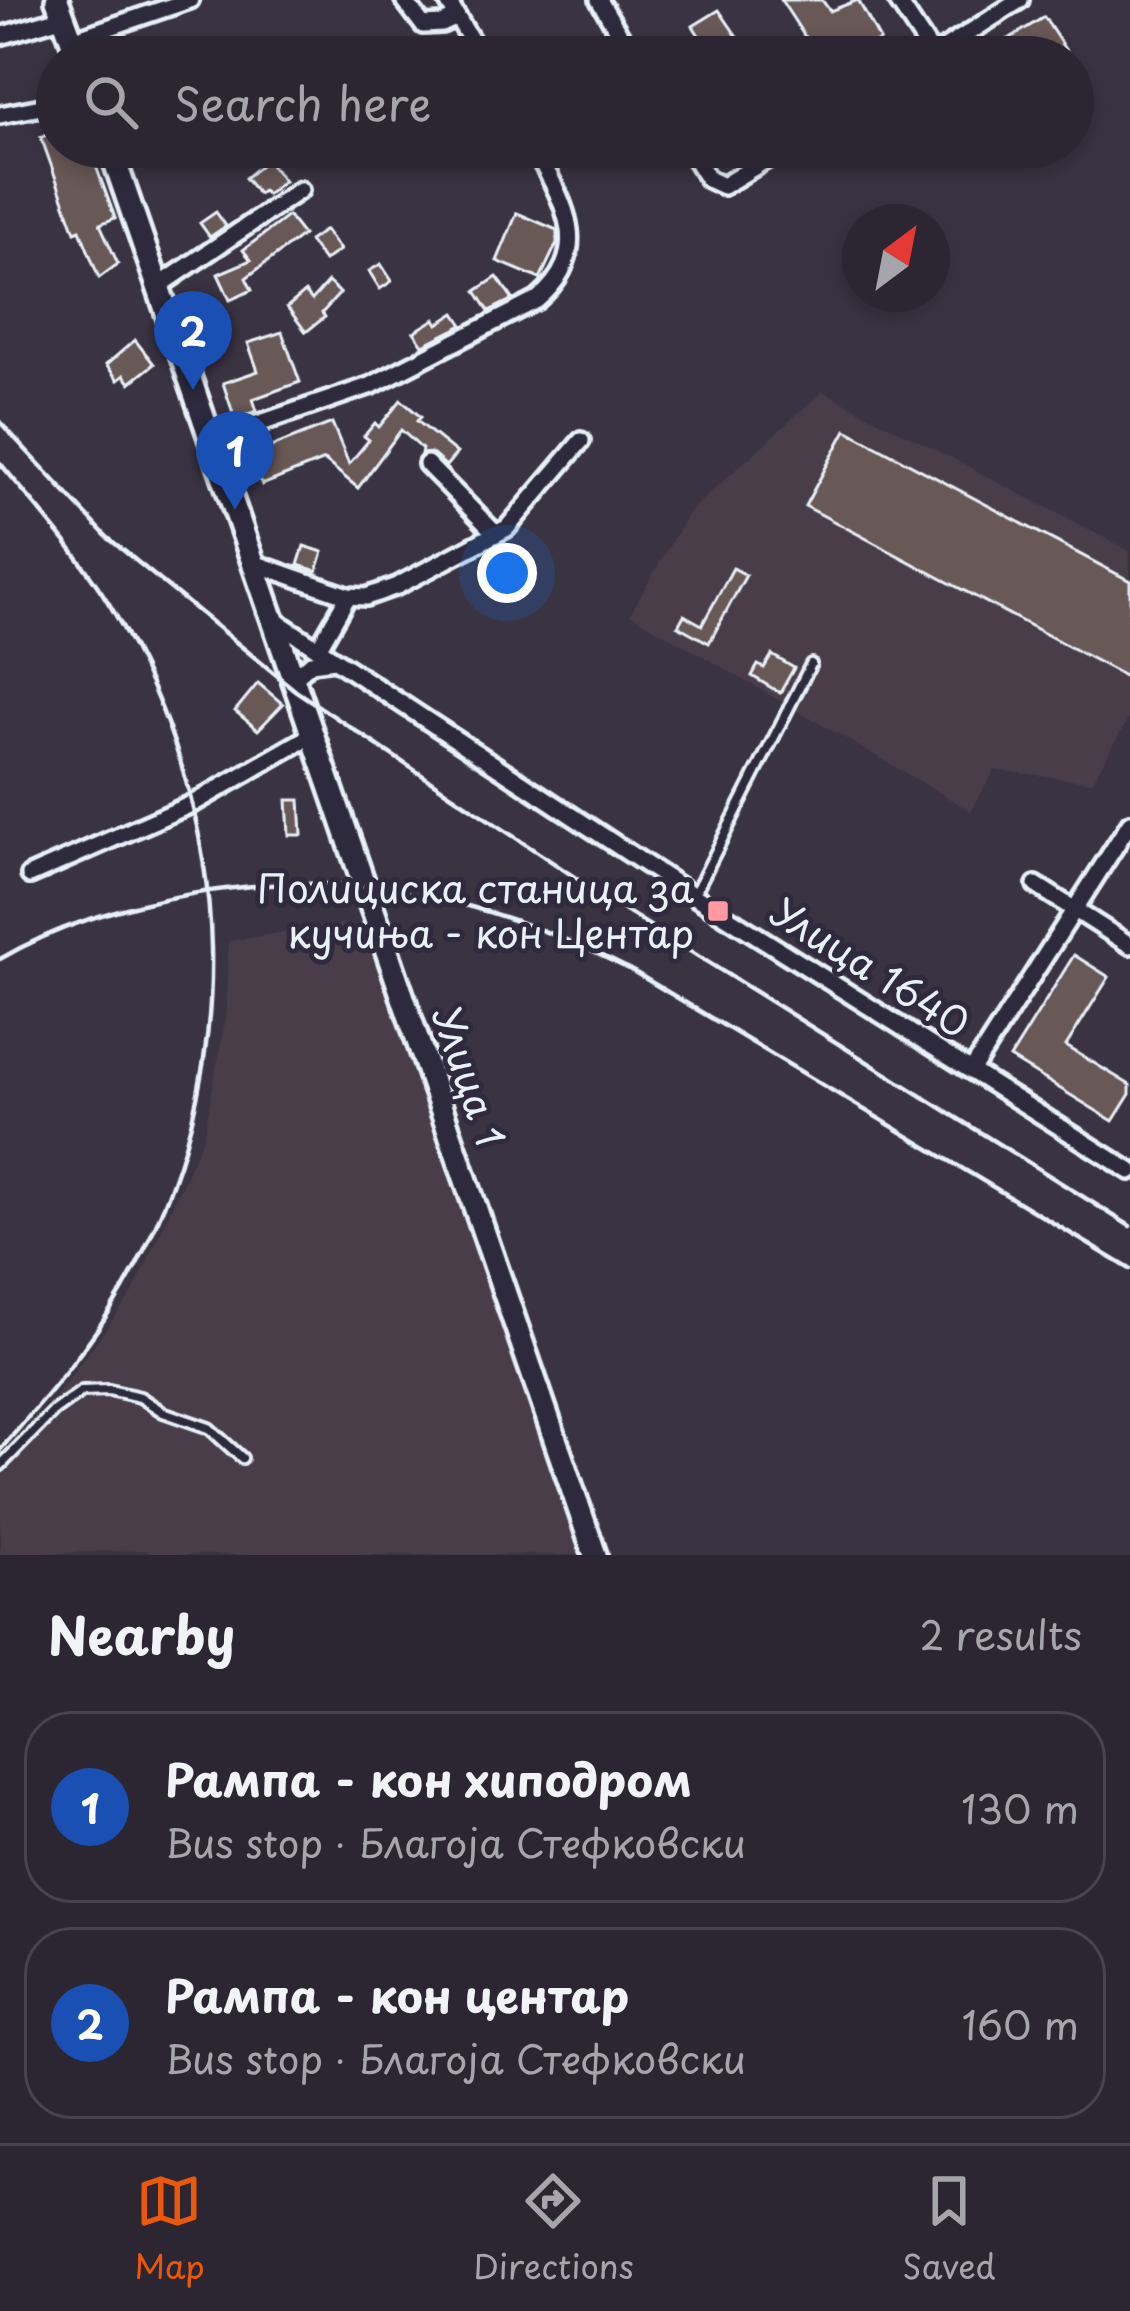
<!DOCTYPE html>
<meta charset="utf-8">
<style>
:root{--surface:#2c2632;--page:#342e3a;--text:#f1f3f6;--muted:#a6a5ac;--line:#48434d;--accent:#ea580c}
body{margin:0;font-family:"Playpen Sans",sans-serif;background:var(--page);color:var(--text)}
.compass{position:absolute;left:842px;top:204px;width:108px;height:108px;border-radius:50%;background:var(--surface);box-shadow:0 6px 18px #0003;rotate:32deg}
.you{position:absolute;left:507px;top:573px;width:42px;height:42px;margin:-30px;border:9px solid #fff;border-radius:50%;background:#1a73e8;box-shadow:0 0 0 18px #1a73e833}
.badge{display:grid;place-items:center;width:78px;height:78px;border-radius:50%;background:var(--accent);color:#fff;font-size:39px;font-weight:700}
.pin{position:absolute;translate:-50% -99px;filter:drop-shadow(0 3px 6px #0008)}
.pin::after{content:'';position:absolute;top:63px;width:42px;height:36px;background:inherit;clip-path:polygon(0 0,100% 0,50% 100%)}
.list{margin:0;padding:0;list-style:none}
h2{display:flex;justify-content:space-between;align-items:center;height:156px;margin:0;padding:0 48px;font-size:51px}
h2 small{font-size:39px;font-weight:400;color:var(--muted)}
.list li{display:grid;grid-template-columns:78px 1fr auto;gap:36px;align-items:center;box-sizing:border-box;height:192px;margin:0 24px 24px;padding:0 24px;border:3px solid var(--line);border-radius:48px}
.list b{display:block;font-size:45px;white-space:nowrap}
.list p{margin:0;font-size:39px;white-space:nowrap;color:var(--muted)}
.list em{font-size:39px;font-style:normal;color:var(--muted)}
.icon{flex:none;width:66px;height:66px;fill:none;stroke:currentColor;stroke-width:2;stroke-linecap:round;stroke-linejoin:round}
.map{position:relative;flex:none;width:1130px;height:1555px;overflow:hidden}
.search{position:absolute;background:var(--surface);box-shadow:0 6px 18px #0003;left:36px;right:36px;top:36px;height:132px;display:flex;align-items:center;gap:30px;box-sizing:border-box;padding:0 42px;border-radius:66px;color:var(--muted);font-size:45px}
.sheet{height:588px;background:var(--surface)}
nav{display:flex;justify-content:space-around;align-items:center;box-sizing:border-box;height:168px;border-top:3px solid var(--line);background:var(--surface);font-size:33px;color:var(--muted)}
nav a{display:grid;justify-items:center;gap:6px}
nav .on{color:var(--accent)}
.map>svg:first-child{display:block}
.built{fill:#483e48}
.building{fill:#685856;stroke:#e8f1f8;stroke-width:3}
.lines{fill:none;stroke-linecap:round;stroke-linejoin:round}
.lane-casing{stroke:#e8f1f8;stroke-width:16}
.street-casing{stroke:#e8f1f8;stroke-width:24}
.secondary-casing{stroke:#e8f1f8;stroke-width:30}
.lane{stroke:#2f2a3d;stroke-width:8}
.street{stroke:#2f2a3d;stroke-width:15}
.secondary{stroke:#2f2a3d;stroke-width:21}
.rail{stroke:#e8f1f8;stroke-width:4.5}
.poi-dot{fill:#ff9aa2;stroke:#2f2a3d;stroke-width:4.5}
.labels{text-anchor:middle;stroke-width:10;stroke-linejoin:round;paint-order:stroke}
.poi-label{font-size:39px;fill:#e8f1f8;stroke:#2f2a3d;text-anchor:end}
.street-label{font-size:39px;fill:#e8f1f8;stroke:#2f2a3d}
</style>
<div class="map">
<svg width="1130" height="1555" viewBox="0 0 1130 1555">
<rect width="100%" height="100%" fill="#3a3342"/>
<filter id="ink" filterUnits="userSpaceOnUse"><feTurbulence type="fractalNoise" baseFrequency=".00833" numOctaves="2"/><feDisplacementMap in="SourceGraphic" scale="24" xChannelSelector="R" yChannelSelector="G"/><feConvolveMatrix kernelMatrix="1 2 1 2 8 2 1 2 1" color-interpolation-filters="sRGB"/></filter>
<g filter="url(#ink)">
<g class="built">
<path d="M823,391L1130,551V716L1092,782L995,770L971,811L630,614L688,513Z"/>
<path d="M340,924H382L599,1555H149L147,1550L0,1555V1470L133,1293L204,1135L227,1011L228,941Z"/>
</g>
<g class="building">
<path d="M781,0H822L830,11L858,0L880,40L849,57H818Z"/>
<path d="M719,10L751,57H713L693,26Z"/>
<path d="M1044,17L1070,57H980Z"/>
<path d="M57,131V147H89L115,218L100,224L118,264L99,278L80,230L75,232L41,137Z"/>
<path d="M163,147H188L194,155L177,167Z"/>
<path d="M267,160L284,181L267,195L263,191L258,194L245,178Z"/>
<path d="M216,212L226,226L210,237L200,223Z"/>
<path d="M517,213L557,230V243L540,279L497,261Z"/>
<path d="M288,216L303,235L246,278L252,290L230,300L218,274L251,260L243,250Z"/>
<path d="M325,230L340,250L324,261L309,241Z"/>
<path d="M381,264L392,281L380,289L369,271Z"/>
<path d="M497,277L513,299L489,311L476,291Z"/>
<path d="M328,282L340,293L322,313L325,317L306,332L287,307L305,292L312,300Z"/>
<path d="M455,313L463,325L423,345L414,332L435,319L438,324Z"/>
<path d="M282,332L300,382L253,399L257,411L235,419L223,383L258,371L248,343Z"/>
<path d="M135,340L154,364L130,383L124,375L118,380L106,365Z"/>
<path d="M401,400L421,417L417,421L457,453L446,466L431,453L421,454L422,449L401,430L358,488L324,460L262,485L250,455L332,423L349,464L369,440L364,436L375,423L379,427Z"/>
<path d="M846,430L1130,581V679L805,506Z"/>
<path d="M304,546L323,552L317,571L298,565Z"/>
<path d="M733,568L746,575L709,643L678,626L684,615L702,625Z"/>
<path d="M772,655L794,668L780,693L752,676L758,665L764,668Z"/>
<path d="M258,683L283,704L258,730L235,711Z"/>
<path d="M287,800H300L302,835H289Z"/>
<path d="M1074,955L1109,977L1066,1046L1130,1085V1094L1113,1121L1010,1058Z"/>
</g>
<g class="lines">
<defs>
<g id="lane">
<path d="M694,895L811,664"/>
<path d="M0,1466L55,1410L82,1391L109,1390L140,1397L163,1412L209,1428L242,1458"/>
</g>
<g id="street">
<path d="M404,0L423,25L442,24L457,17"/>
<path d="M447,0L481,57"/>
<path d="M599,0L633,57"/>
<path d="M897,0L934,56"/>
<path d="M0,36L64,17"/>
<path d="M72,40L190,0"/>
<path d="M931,57L1020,0"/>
<path d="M0,115L57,104"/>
<path d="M688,147L708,179L723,186L787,147"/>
<path d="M156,288L300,190"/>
<path d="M211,440L372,385L537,300C595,251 564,202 533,147"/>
<path d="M427,464L496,534"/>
<path d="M254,563L348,596L366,597L397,586L507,528L581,441"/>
<path d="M276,621L694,896L1130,1171"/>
<path d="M318,649L348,596"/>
<path d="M293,679L311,663L334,660"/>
<path d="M30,875L194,803L312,735"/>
<path d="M1036,885L1130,945"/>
<path d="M972,1070L1130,823"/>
</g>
<g id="secondary">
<path d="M57,0L78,57"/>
<path d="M110,147L595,1555"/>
</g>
</defs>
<use href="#lane" class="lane-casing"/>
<use href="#street" class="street-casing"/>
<use href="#secondary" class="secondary-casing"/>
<use href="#lane" class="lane"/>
<use href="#street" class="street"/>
<use href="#secondary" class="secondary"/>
<g class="rail">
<path d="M0,422L107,537L296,691L621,908L1130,1226"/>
<path d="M0,463C38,509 80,555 111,607C237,818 248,1076 122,1291C88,1349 43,1400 0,1450"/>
<path d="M0,959C108,896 276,870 399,891C480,904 558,933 631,970L1130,1269"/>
</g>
</g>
</g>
<rect class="poi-dot" x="706" y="899" width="24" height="24" rx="6"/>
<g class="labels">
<g class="poi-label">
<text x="694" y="903">Полициска станица за<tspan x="694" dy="45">кучиња - кон Центар</tspan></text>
</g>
<g class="street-label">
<text transform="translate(870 968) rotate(32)" y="14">Улица 1640</text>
<text transform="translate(468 1077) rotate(71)" y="14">Улица 1</text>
</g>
</g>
</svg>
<svg class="compass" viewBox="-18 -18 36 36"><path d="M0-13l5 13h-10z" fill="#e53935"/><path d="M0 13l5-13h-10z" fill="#a6a5ac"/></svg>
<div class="you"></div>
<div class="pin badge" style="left:235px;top:510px;background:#1a4fb4">1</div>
<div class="pin badge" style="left:193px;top:390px;background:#1a4fb4">2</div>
<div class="search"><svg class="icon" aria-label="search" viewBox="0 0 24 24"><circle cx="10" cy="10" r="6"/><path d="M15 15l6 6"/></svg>Search here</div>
</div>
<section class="sheet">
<h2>Nearby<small>2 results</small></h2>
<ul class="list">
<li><span class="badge" style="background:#1a4fb4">1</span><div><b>Рампа - кон хиподром</b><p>Bus stop · Благоја Стефковски</p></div><em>130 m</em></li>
<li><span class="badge" style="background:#1a4fb4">2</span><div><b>Рампа - кон центар</b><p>Bus stop · Благоја Стефковски</p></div><em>160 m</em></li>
</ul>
</section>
<nav>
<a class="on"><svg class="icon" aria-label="map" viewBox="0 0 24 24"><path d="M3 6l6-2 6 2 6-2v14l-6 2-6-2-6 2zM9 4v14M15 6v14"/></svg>Map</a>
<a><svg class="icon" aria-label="directions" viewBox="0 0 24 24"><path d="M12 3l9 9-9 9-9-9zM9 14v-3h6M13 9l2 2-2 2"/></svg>Directions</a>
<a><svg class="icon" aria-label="saved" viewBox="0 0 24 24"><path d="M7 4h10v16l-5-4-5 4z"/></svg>Saved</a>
</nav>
